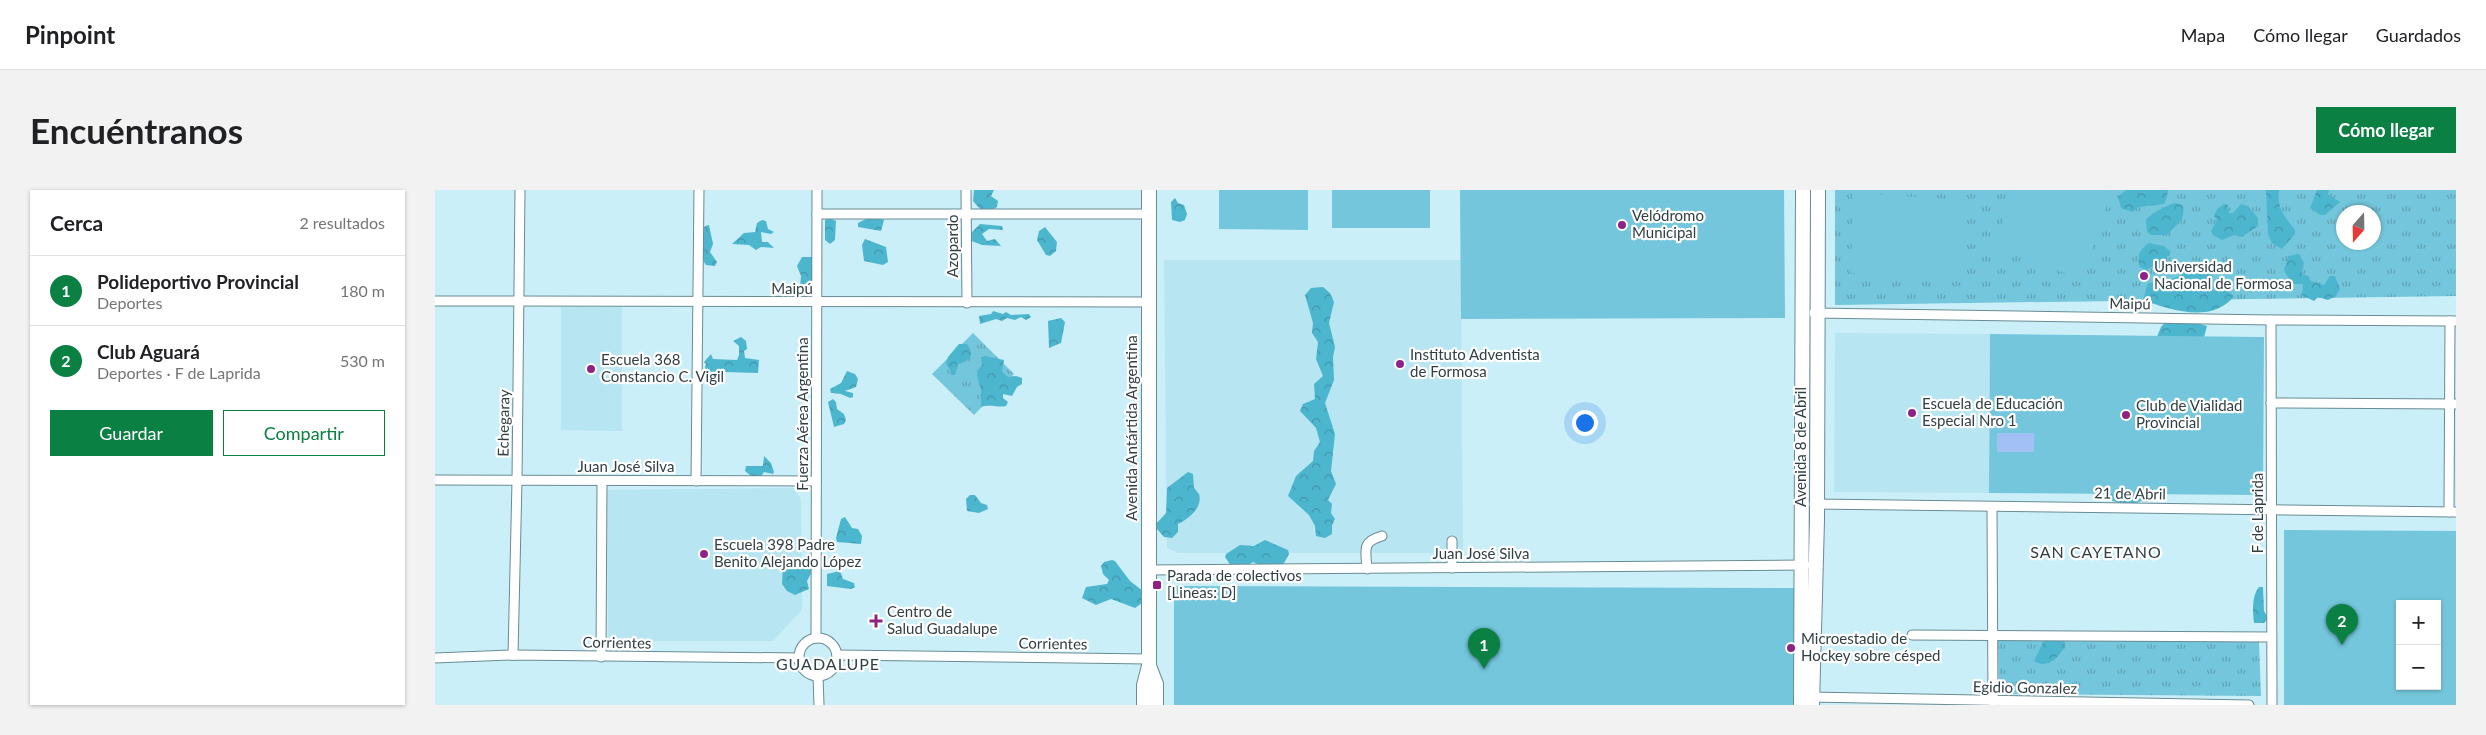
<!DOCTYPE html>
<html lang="es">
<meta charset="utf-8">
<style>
:root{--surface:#fff;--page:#f2f2f2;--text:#202124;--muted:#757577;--line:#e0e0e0;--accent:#0b8043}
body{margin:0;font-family:Lato,sans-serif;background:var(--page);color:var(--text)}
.controls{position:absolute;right:15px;bottom:15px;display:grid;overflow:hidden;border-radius:0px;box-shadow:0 1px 4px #0004}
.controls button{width:45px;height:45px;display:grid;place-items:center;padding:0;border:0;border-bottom:1px solid var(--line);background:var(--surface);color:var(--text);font:25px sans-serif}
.compass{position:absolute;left:1901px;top:15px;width:45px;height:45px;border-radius:50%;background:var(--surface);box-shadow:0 1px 4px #0004;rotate:200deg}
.you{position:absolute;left:1149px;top:232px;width:18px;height:18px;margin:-12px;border:4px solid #fff;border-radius:50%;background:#1a73e8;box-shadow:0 0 0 8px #1a73e833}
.badge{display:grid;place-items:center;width:32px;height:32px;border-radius:50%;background:var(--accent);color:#fff;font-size:16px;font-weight:700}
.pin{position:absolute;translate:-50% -41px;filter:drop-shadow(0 1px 2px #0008)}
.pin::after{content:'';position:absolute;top:26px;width:18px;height:15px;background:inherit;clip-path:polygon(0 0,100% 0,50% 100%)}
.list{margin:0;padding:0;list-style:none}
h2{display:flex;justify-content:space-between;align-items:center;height:65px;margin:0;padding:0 20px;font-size:21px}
h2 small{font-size:16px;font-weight:400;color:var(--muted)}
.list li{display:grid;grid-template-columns:32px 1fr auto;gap:15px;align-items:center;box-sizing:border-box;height:70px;padding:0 20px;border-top:1px solid var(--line)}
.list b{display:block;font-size:19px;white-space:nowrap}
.list p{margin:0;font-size:16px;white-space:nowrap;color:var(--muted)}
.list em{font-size:16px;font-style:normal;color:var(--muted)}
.actions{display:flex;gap:10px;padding:15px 20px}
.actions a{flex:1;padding:11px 0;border:1px solid var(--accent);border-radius:0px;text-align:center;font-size:18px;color:var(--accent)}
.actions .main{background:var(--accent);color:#fff}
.map{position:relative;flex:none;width:2021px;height:515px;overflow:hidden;border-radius:0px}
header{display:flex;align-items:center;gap:30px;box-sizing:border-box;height:70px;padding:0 25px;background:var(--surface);border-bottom:1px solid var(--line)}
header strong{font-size:24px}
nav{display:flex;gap:28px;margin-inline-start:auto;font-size:18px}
.intro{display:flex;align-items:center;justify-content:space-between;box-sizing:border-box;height:120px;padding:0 30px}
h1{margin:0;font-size:35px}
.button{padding:12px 22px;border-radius:0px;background:var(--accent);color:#fff;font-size:18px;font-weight:700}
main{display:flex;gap:30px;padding:0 30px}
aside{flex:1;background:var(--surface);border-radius:0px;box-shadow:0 1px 4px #0004}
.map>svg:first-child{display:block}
.built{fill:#b7e5f1}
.grass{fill:url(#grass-tufts);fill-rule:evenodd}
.forest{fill:url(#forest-crowns)}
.garden{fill:#73c6db;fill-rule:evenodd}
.water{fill:#a2c0f4}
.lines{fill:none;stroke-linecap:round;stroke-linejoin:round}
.minor-casing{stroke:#698b94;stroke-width:11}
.secondary-casing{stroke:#698b94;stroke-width:16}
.minor{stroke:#fff;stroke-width:9}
.secondary{stroke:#fff;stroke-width:14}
.poi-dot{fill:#8e2286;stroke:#fff;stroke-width:2}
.labels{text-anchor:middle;stroke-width:4.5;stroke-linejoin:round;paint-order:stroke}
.poi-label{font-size:15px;fill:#303f43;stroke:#fff;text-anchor:start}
.street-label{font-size:15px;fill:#303f43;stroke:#fff}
.neighbourhood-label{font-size:16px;letter-spacing:1px;fill:#303f43;stroke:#fff}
</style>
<header>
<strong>Pinpoint</strong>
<nav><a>Mapa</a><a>Cómo llegar</a><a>Guardados</a></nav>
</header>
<div class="intro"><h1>Encuéntranos</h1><a class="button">Cómo llegar</a></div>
<main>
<aside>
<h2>Cerca<small>2 resultados</small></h2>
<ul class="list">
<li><span class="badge">1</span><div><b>Polideportivo Provincial</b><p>Deportes</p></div><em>180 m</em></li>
<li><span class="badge">2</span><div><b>Club Aguará</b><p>Deportes · F de Laprida</p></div><em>530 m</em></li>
</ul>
<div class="actions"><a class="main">Guardar</a><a>Compartir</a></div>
</aside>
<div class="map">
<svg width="2021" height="515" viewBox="0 0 2021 515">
<defs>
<pattern id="grass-tufts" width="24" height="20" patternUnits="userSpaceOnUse" patternTransform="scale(1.25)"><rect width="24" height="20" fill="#73c6db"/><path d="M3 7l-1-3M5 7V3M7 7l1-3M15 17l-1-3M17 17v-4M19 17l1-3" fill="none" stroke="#5fa2b3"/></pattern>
<pattern id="forest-crowns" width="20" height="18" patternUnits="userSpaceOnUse" patternTransform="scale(1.25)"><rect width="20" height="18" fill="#4db6cf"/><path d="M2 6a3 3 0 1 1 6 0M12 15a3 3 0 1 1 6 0" fill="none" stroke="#4095aa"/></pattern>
</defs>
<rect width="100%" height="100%" fill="#cbeff9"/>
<g class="built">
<path d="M729,70H1026L1028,363H743L732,358Z"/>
<path d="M126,117H187V241L126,240Z"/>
<path d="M1400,143L1555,144L1554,303L1399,302Z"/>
<path d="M358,298L366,309L367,420L338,451H173L172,300Z"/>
</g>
<g class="grass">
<path d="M1400,0H2021V106L1400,115ZM1908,22H1938V52H1908Z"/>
<path d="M538,143L579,184L539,225L497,184Z"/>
<path d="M1563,448L1824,452L1826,506L1564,504Z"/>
</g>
<g class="forest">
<path d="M539,0H559L556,6L563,11L562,17L557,20L545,19L538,11Z"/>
<path d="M1691,0H1733L1732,7L1729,14L1704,17L1697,22L1686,18L1683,7Z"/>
<path d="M1831,0H1844C1842,19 1849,26 1860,40V44L1847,59L1837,53L1833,44Z"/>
<path d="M1882,0H1894L1893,4L1905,12L1890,25H1885L1875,18Z"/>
<path d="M740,8L743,13L749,15L752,24L750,30L745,32L737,30L736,12Z"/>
<path d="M1741,13L1747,15C1753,28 1740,36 1732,45H1716L1712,42L1711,30C1715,24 1733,14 1741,13Z"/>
<path d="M1789,14L1793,15L1794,23H1798L1806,14L1813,16L1823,28V36L1807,47L1799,45L1787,50L1778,45L1776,41L1782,30L1779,26L1782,19Z"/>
<path d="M437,26L449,30L446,41L423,37V33Z"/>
<path d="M394,28L401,31L400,50L395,54L390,50V30Z"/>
<path d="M327,30L331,31L333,39L339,42L336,44L326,42L327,52H333L339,58L326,57L321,60L314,55L297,54L309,43L320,42L322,33Z"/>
<path d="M545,34L567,36L568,40L554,39L547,44L552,51L560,49L566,56L547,55L534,50L535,44Z"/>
<path d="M274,35L278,54L275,62L282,72L280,76L271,75C264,66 264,45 270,36Z"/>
<path d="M610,37L622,52L621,61L615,66L611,65L602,50L604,41Z"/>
<path d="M430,49L451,57L453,72L448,75L429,71L427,55Z"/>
<path d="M1714,53L1729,56L1735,61V65L1712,80L1705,77C1701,66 1705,59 1714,53Z"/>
<path d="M1864,64L1869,73L1867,84L1873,86L1876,91L1889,95L1895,86H1900L1905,99L1901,106L1893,110L1883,107L1879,111L1867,105L1868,94H1858L1849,81L1853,66Z"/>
<path d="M367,67H379L383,96L369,98L365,96L366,86L362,76Z"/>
<path d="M1765,71L1777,78L1779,101L1789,98L1799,106C1778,134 1735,120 1708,110L1713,93C1734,91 1750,87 1765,71Z"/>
<path d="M888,97L895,103L899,112L894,133L900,157L898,167L899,190L890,213L900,244L896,281L901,294L893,310L897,314L896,323L900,329L897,335V344L890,348L881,346L880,336L874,325L853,306L861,286L878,271L879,261L885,252L881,238L865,221L868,214L880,209L879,194L888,186L881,169L883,152L877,143L878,133L870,105L876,98Z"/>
<path d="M558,121L568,124L571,122L576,125L594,124L596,127L591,130L586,127L580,130L572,128L567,131L561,129L545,134L544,126L556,124Z"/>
<path d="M1736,126L1772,136L1768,151L1721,149L1726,137Z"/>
<path d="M626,128L630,132L626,153L614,158L613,131Z"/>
<path d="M306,147L311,151L312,159L309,161L310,168L324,170L323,183L289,182L287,191L278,193L273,191L270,177L271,174L269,172L276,164L278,169L302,170L304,165V156L298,151Z"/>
<path d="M524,154H532C540,165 535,171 523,174L520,185H516V181L511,174L513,167Z"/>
<path d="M550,166L569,170L567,182L573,187L581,186L587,188V194L582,197L577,206L568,204V208L573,212L571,216C563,218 556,214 546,217C546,212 547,205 546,200C544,190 538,183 547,175L546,167Z"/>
<path d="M412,181L420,184L423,189L421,197L410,201L418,203V207L415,208L406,204L396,203L395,199L406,193Z"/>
<path d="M398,209L401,212L402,219L409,224L411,230L409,234L399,237L393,212Z"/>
<path d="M329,266L336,273L339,282L338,284L329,282L325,288L316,286L310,281L311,276H328Z"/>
<path d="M753,282L758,284L759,298L764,304C768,318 753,329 743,334V342L737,348L729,347L721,338V334L731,323L732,298Z"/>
<path d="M1718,301L1712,312L1706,311L1694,316L1678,311L1668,302Z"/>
<path d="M535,305H540L546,313L552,315L553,319L544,323L532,321L531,309Z"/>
<path d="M410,327L417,338L423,339L427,346L426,354L402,352L401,348L406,329Z"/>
<path d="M830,350L853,360L854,364L848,375L829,377L818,372L813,375L796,376L790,367L791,364L805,355L819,356Z"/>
<path d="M358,368L376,374L378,380L372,391L374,399L360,405L352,401L347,394L348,372Z"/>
<path d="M677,370L680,371L695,391L708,401L707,413L700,418L676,409L661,415L647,408L651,397L672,394L674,390L668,384L666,376L669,372Z"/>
<path d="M405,381L408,389L419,393L420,397L416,399L392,396V384Z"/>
<path d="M1824,397H1828L1829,421L1833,428L1829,433H1819C1818,422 1816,407 1824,397Z"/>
<path d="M1611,446L1629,447L1630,456C1624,467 1612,480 1599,471Z"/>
</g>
<g class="garden">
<path d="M784,0H873V40L784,39Z"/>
<rect x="897" y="0" width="98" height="38"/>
<path d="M1025,0H1349L1350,128L1026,129Z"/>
<path d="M1580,0H1677L1647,89L1559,58Z"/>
<path d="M1418,3L1531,10L1528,88L1416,83Z"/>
<path d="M1555,144L1829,147L1828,305L1554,303Z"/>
<path d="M1849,340L2021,341V515H1849ZM1965,414H2002V496H1965Z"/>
<path d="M739,396L1360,398L1359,515H739Z"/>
</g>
<rect class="water" x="1562" y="243" width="37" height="19"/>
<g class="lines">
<defs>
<g id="minor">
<path d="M531,0L532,113"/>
<path d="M382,24H714"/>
<path d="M0,111L714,112"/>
<path d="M1379,123L1836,130L2021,131"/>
<path d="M1836,130L1837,515"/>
<path d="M1836,213L2021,214"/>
<path d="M0,290L381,291"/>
<path d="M261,291L264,0"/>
<path d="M1379,314L2021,322"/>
<path d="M1557,317L1558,511"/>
<path d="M2014,322L2015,131"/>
<path d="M1017,351V378"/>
<path d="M932,379C931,360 926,352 947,346"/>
<path d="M713,380L1370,375"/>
<path d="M1477,445L1836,447"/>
<path d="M381,448L382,0"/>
<circle cx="383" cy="467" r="19"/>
<path d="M78,465L82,291L85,0"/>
<path d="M402,465L714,469"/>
<path d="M166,467L167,291"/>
<path d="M0,468L78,465L364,468"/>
<path d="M383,486L384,515"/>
<path d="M1374,507L1814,515"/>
</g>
<g id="secondary">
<path d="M714,476L721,494V515"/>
<path d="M709,515V495L714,476V0"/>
<path d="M1366,515L1368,0"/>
<path d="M1377,515L1382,330L1383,0"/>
</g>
</defs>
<use href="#minor" class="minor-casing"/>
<use href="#secondary" class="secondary-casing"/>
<use href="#minor" class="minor"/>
<use href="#secondary" class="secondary"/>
</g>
<g class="poi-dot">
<circle cx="1187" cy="35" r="5"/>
<circle cx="1709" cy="86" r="5"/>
<circle cx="965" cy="174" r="5"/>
<circle cx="156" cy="179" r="5"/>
<circle cx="1477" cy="223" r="5"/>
<circle cx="1691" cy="225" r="5"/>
<circle cx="269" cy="364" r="5"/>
<rect x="717" y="390" width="10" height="10" rx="2.5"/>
<path d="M438.5 423.5h5v5h5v5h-5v5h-5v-5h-5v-5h5z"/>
<circle cx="1356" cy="458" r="5"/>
</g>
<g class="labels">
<g class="poi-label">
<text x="1197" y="31">Velódromo<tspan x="1197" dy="17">Municipal</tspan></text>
<text x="1719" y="82">Universidad<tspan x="1719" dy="17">Nacional de Formosa</tspan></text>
<text x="975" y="170">Instituto Adventista<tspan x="975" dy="17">de Formosa</tspan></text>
<text x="166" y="175">Escuela 368<tspan x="166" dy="17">Constancio C. Vigil</tspan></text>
<text x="1487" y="219">Escuela de Educación<tspan x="1487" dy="17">Especial Nro 1</tspan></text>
<text x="1701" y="221">Club de Vialidad<tspan x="1701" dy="17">Provincial</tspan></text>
<text x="279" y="360">Escuela 398 Padre<tspan x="279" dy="17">Benito Alejando López</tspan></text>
<text x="732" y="391">Parada de colectivos<tspan x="732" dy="17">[Lineas: D]</tspan></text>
<text x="452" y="427">Centro de<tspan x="452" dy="17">Salud Guadalupe</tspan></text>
<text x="1366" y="454">Microestadio de<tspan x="1366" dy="17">Hockey sobre césped</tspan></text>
</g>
<g class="street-label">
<text transform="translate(518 56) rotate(-90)" y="5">Azopardo</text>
<text x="357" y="104">Maipú</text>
<text transform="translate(1695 114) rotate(1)" y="5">Maipú</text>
<text transform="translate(368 224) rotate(-90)" y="5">Fuerza Aérea Argentina</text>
<text transform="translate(69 233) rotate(-89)" y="5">Echegaray</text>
<text transform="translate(697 238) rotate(-90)" y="5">Avenida Antártida Argentina</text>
<text transform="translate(1366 257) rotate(-90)" y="5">Avenida 8 de Abril</text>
<text x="191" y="282">Juan José Silva</text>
<text transform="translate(1695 304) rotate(1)" y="5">21 de Abril</text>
<text transform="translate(1823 323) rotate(-90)" y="5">F de Laprida</text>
<text x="1046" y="369">Juan José Silva</text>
<text transform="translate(182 453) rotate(1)" y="5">Corrientes</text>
<text transform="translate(618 454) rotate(1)" y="5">Corrientes</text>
<text transform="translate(1590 498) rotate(1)" y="5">Egidio Gonzalez</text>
</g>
<g class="neighbourhood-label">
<text x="1661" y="368">SAN CAYETANO</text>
<text x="393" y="480">GUADALUPE</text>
</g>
</g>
</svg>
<div class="controls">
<button>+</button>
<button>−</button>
</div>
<svg class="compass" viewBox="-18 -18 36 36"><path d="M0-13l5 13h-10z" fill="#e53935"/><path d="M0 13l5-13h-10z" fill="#757577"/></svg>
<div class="you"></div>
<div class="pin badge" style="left:1049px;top:479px">1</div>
<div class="pin badge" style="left:1907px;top:455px">2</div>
</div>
</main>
